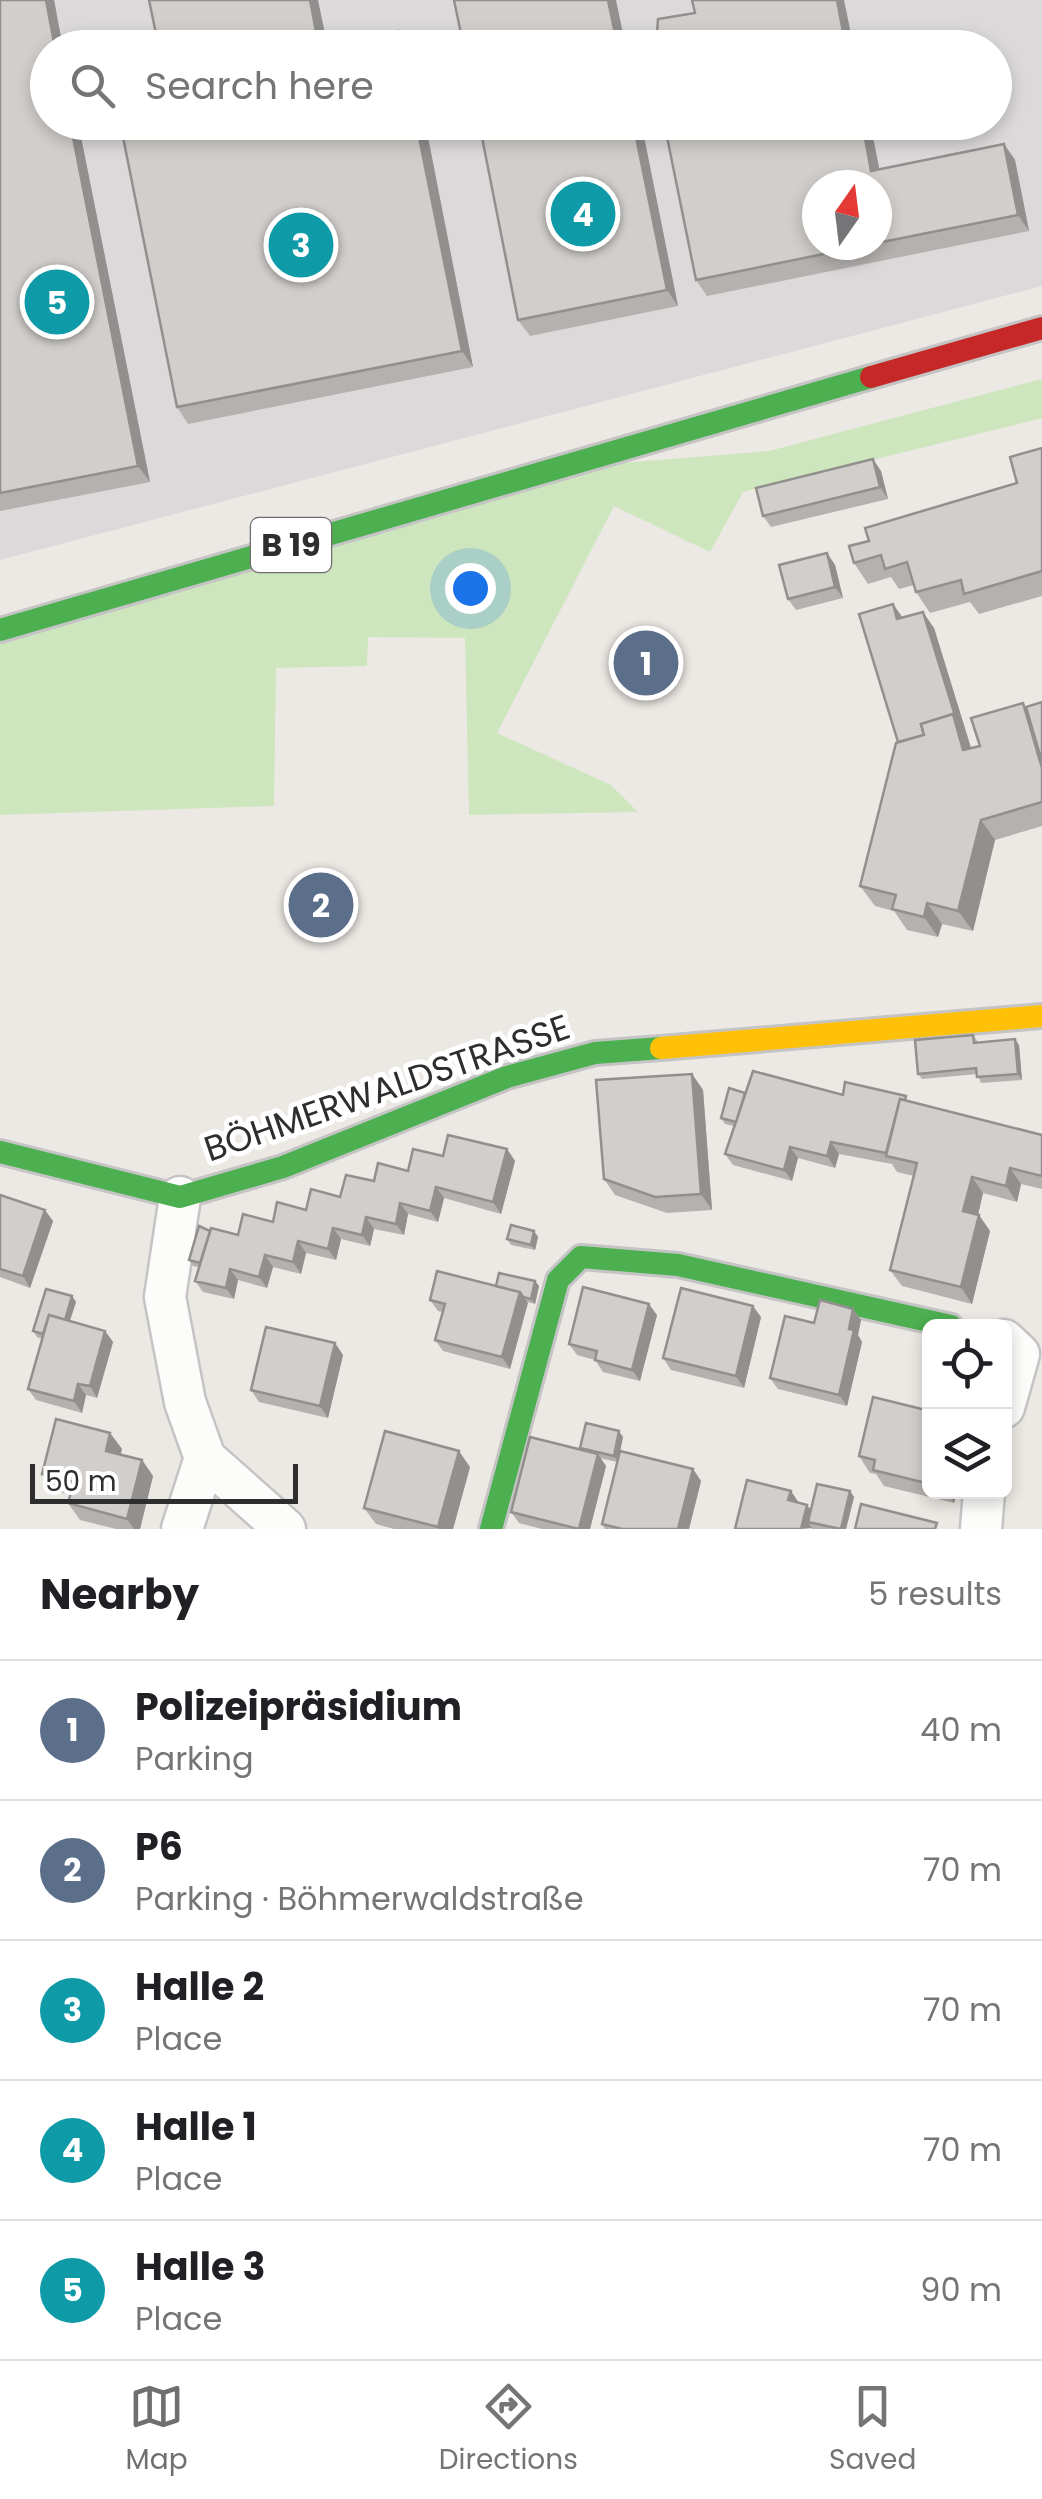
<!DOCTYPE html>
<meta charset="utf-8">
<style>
:root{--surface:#fff;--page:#f6f6f6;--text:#202124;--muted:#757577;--line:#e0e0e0;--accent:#706f6e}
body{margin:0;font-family:Poppins,sans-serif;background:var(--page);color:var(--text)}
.controls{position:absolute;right:30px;bottom:30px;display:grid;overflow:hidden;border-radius:15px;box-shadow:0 5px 15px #0003}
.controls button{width:90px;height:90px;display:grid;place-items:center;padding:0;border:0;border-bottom:2px solid var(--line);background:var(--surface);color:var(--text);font:50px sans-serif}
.compass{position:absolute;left:802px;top:170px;width:90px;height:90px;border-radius:50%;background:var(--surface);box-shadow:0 5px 15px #0003;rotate:14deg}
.scale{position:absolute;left:30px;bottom:25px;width:268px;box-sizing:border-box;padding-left:10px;border:5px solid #2e2e2e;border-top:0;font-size:28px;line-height:35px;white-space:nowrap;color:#2e2e2e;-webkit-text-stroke:8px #fff;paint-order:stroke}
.you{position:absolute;left:470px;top:588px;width:35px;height:35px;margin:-25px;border:8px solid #fff;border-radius:50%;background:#1a73e8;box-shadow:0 0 0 15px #1a73e833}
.badge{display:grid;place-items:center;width:65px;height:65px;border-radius:50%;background:var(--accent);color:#fff;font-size:32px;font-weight:700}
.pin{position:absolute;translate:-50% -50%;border:5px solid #fff;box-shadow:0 2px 10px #0006}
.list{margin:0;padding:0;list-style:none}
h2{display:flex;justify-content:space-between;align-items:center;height:130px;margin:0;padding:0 40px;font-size:42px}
h2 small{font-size:32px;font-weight:400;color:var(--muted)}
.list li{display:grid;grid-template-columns:65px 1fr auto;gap:30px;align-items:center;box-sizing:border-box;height:140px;padding:0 40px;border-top:2px solid var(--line)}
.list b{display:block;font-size:38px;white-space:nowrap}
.list p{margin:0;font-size:32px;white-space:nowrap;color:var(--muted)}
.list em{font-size:32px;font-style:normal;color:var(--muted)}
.icon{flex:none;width:55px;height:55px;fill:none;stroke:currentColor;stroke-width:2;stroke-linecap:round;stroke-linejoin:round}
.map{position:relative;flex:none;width:1042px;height:1529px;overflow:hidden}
.search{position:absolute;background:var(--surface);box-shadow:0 5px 15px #0003;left:30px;right:30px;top:30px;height:110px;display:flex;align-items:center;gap:25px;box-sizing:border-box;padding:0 35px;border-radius:55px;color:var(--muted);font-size:38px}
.sheet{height:830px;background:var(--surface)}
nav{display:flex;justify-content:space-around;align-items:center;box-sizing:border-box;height:140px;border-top:2px solid var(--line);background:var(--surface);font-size:28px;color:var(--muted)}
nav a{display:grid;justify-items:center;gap:5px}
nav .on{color:var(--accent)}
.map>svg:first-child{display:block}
.industrial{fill:#dcd9db;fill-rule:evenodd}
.green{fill:#cee6be}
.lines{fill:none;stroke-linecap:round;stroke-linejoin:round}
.street-casing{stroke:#c5c4c5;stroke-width:45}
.fast-casing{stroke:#c5c4c5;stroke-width:28}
.slow-casing{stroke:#c5c4c5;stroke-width:28}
.jam-casing{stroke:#c5c4c5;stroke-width:28}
.street{stroke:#fcfcfb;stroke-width:40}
.fast{stroke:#4caf50;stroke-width:22}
.slow{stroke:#ffc107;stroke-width:22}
.jam{stroke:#c62828;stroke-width:22}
.wall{fill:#b4b1af;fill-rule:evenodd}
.shaded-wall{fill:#92908e}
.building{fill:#d1cecb;stroke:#92908e;stroke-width:2.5}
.labels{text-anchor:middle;stroke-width:10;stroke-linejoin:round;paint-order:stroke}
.shield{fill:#fff;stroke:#6d6d6d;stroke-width:2.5}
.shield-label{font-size:32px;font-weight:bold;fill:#2e2e2e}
.street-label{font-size:35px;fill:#2e2e2e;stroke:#fff}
</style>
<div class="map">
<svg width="1042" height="1529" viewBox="0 0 1042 1529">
<rect width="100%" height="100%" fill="#ece8e4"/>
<path class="industrial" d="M0,0H1042V286L0,560ZM48,48H994V122H48ZM817,185H877V245H817Z"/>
<path class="green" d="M1042,379V418L743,492L710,552L614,506L497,733L611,785L638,812L469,815L465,638L368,637L367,666L276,668L274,806L0,815V638L583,466L769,451Z"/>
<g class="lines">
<defs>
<g id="street">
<path d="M180,1197L165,1297L185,1402L205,1458L285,1529"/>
<path d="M1004,1340L1019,1354L1004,1407"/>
<path d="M182,1529L205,1458"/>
<path d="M981,1529L984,1492"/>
</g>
<g id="fast">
<path d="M0,630L871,377"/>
<path d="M0,1152L180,1197L283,1167L507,1077L595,1053L661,1048"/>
<path d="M491,1529L558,1280L581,1257L678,1265L951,1326"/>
</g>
<path id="slow" d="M661,1048L1042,1016"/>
<path id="jam" d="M871,377L1042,328"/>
</defs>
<use href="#street" class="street-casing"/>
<use href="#fast" class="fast-casing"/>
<use href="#slow" class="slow-casing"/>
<use href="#jam" class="jam-casing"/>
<use href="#street" class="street"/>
<use href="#fast" class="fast"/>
<use href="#slow" class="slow"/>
<use href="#jam" class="jam"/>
</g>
<g class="wall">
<path d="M0,0H54L63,48L48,122H78L150,482L0,511Z"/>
<path d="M120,122H425L473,367L188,424L177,407Z"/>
<path d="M479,122H641L678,306L530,336L518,320Z"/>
<path d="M1004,144L1015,160L1029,231L707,296L696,280L879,169ZM877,185V245H817Z"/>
<path d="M1042,448V596L979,614L970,602L930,613L916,592L914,585L899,589L891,577L868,584L854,563L869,541L1017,483Z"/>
<path d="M881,471L888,499L771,527L763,516Z"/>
<path d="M827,553L835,565L843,598L796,610L788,599Z"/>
<path d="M893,604L903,618L934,628L971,748L980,746L1023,703L1026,707L1042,702V826L995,840L973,931L942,924L938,937L907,930L894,911L875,906L860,886L898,742Z"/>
<path d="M973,1035L978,1042L1019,1045L1022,1080L981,1083L977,1074L922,1079L918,1074Z"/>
<path d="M692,1074L703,1090L712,1210L667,1213L615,1195L604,1179Z"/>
<path d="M745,1093L843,1095L910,1102L1042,1135V1189L1021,1184L1017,1202L983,1193L978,1215L990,1231L972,1304L902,1286L890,1270L914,1176L897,1172L892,1164L839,1154L835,1168L798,1158L792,1181L733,1165L725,1154L734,1126L725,1124L721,1118Z"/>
<path d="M507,1149L515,1161L501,1214L444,1198L438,1222L408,1214L404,1235L374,1229L370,1246L341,1239L336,1260L306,1253L301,1274L273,1267L267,1288L238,1280L234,1299L203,1292L195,1281L199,1267L193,1266L189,1260L210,1231L238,1235L340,1197L374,1181L408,1171L443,1156Z"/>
<path d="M0,1195L53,1221L30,1288L0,1277Z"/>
<path d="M534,1231L538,1237L535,1250L511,1245L507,1239Z"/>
<path d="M535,1281L539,1286L535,1304L527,1302L510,1369L443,1351L435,1340L442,1312L438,1311L430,1300L496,1286Z"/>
<path d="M72,1296L76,1302L70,1321L105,1331L113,1342L97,1398L86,1395L82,1413L36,1400L28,1389L42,1339L37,1337L33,1331Z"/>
<path d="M853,1309L861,1320L858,1335L862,1342L847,1406L778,1389L770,1378L814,1323Z"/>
<path d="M657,1315L640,1381L603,1372L595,1360L577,1355L569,1344Z"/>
<path d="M761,1317L744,1388L671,1370L663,1358Z"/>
<path d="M335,1343L343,1355L328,1418L259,1402L251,1390Z"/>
<path d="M930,1411V1492H957L954,1503L884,1486L876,1474L870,1473L859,1456Z"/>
<path d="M110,1433L122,1449L121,1454L142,1460L153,1476L140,1529H116L80,1520L68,1503L70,1495L53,1490L42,1474Z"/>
<path d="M623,1437L620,1451L693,1469L701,1481L689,1529H605L602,1524L617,1462L600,1458L606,1466L590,1529H542L519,1523L511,1512L581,1450L580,1448Z"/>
<path d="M470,1467L453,1529H394L376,1524L364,1508Z"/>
<path d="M791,1491L798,1502L807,1505L811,1510L850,1491L854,1497L846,1529H812Z"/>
</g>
<g class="shaded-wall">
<path d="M46,0H54L63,48H55Z"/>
<path d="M310,0H318L328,48H320Z"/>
<path d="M608,0H616L626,48H618Z"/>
<path d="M837,0H844L854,48H846Z"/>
<path d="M398,31L410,47V48H402Z"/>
<path d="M70,122H78L150,482L138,466Z"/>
<path d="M416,122H425L473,367L462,351Z"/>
<path d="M633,122H641L678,306L667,290Z"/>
<path d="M862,122H870L883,187L871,171Z"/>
<path d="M1004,144L1015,160L1029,231L1018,215Z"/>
<path d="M873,459L881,471L888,499L880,487Z"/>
<path d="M827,553L835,565L843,598L835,587Z"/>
<path d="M893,604L904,620L897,619Z"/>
<path d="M923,612L934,628L967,735L956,719Z"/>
<path d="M953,714L967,735L978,771L963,750Z"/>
<path d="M981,820L995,840L973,931L958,911Z"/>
<path d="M927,903L942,924L938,937L924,917Z"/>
<path d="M1015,1039L1019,1045L1022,1080L1018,1074Z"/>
<path d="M692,1074L703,1090L712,1210L701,1194Z"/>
<path d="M831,1142L839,1154L835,1168L827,1156Z"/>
<path d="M790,1147L798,1158L792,1181L784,1170Z"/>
<path d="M507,1149L515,1161L501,1214L493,1202Z"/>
<path d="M1010,1168L1021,1184L1017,1202L1006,1186Z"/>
<path d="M972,1177L983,1193L975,1228L963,1211Z"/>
<path d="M436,1187L444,1198L438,1222L430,1211Z"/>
<path d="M400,1203L408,1214L404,1235L396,1224Z"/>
<path d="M45,1210L53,1221L30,1288L23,1276Z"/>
<path d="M979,1215L990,1231L972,1304L961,1287Z"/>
<path d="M366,1217L374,1229L370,1246L362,1235Z"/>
<path d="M333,1228L341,1239L336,1260L328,1249Z"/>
<path d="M534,1231L538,1237L535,1250L531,1245Z"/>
<path d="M298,1241L306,1253L301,1274L293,1262Z"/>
<path d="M265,1255L273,1267L267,1288L259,1277Z"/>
<path d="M230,1269L238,1280L234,1299L226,1288Z"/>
<path d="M535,1281L539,1286L535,1304L531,1299Z"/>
<path d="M520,1292L528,1303L510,1369L502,1357Z"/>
<path d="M72,1296L76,1302L67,1329L63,1324Z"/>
<path d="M649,1304L657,1315L640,1381L632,1370Z"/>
<path d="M753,1306L761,1317L744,1388L736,1376Z"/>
<path d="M853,1309L861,1320L858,1335L862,1342L847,1406L839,1395L849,1329Z"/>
<path d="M105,1331L113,1342L97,1398L90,1386Z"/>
<path d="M335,1343L343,1355L328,1418L320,1406Z"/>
<path d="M78,1384L86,1395L82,1413L74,1401Z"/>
<path d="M619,1431L623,1437L618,1462L614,1456Z"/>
<path d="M110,1433L122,1449L117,1467L106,1451Z"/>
<path d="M459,1451L470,1467L453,1529H439L438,1527Z"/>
<path d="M598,1454L606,1466L590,1529H579Z"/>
<path d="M142,1460L153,1476L140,1529H134L127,1519Z"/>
<path d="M693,1469L701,1481L689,1529H678Z"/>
<path d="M791,1491L799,1503L788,1500Z"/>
<path d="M850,1491L854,1497L846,1529H841Z"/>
<path d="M946,1492H957L954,1503Z"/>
<path d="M807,1505L815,1516L808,1522L812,1528L801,1529Z"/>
</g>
<g class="building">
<path d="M0,0H46L55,48H48V122H70L138,466L0,493Z"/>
<path d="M149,0H310L319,47L398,31L402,48H159Z"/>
<path d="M454,0H608L618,48H464Z"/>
<path d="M692,0H837L846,48H656L658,19L695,13Z"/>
<path d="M120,122H416L462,351L177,407Z"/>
<path d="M479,122H633L667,290L518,320Z"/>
<path d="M664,122H862L871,171L1004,144L1018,215L877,243V185H817V245H868L696,280Z"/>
<path d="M1042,448V571L964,594L961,580L916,592L907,562L885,569L881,555L854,563L849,546L869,541L865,528L1017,483L1010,457Z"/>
<path d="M873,459L880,487L763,516L756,488Z"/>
<path d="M827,553L835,587L788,599L779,565Z"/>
<path d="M893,604L897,619L923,612L956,719L953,714L921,724L924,735L898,742L859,614Z"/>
<path d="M1042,702V762L1026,707Z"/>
<path d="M1023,703L1042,768V802L981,820L958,911L927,903L924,917L892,909L896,895L860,886L896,743L924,735L921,724L953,714L963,750L980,746L971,718Z"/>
<path d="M973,1035L974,1043L1015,1039L1018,1074L977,1077L976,1068L918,1074L915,1040Z"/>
<path d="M753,1071L843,1095L845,1082L906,1096L905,1100L900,1099L886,1153L831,1142L827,1156L790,1147L784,1170L725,1154Z"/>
<path d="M692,1074L701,1194L655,1197L604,1179L596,1080Z"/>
<path d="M729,1088L745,1093L736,1122L721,1118Z"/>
<path d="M900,1099L1042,1135V1176L1010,1168L1006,1186L972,1177L963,1211L979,1215L961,1287L890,1270L917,1163L886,1156Z"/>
<path d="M448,1135L507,1149L493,1202L436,1187L430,1211L400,1203L396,1224L366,1217L362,1235L333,1228L328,1249L298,1241L293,1262L265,1255L259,1277L230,1269L226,1288L195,1281L211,1228L238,1235L243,1214L273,1222L277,1202L306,1210L311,1189L340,1197L346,1175L374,1181L378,1163L408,1171L413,1149L443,1156Z"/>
<path d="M0,1195L45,1210L23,1276L0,1269Z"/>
<path d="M511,1225L534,1231L531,1245L507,1239Z"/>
<path d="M199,1226L210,1231L200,1263L189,1260Z"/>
<path d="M437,1271L520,1292L502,1357L435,1340L445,1304L430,1300Z"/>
<path d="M499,1273L535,1281L531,1299L523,1297L520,1292L496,1286Z"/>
<path d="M583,1287L649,1304L632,1370L595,1360L597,1351L569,1344Z"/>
<path d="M681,1288L753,1306L736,1376L663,1358Z"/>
<path d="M46,1289L72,1296L65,1320L49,1315L43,1334L33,1331Z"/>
<path d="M820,1300L853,1309L849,1329L854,1330L839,1395L770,1378L785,1316L814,1323Z"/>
<path d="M49,1315L105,1331L90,1386L78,1384L74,1401L28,1389Z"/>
<path d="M266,1327L335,1343L320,1406L251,1390Z"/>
<path d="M873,1397L930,1411V1484L873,1470L875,1460L859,1456Z"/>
<path d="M56,1419L110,1433L106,1451L142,1460L127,1519L68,1503L74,1482L42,1474Z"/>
<path d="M586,1423L619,1431L614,1456L580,1448Z"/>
<path d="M385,1431L459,1451L438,1527L364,1508Z"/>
<path d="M530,1437L598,1454L579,1529L511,1512Z"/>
<path d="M620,1451L693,1469L678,1529H622L602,1524Z"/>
<path d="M747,1480L791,1491L788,1500L807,1505L801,1529H735Z"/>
<path d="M817,1484L850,1491L841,1529L808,1522Z"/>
<path d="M861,1504L937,1523L935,1529H855Z"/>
</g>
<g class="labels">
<rect class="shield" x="251" y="518" width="80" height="54" rx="8"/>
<g class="shield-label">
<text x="291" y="556">B 19</text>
</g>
<g class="street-label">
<text transform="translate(387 1088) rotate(-19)" y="12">BÖHMERWALDSTRASSE</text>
</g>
</g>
</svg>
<div class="controls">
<button><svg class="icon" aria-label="locate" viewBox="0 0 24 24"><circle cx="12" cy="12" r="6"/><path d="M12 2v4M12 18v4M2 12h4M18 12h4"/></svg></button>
<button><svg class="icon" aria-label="layers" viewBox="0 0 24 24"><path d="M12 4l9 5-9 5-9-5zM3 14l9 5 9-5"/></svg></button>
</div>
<svg class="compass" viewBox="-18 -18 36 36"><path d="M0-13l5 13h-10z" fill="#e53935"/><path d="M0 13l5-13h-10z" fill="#757577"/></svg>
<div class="scale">50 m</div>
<div class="you"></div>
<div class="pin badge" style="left:646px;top:663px;background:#5c6f8a">1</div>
<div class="pin badge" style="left:321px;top:905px;background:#5c6f8a">2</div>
<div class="pin badge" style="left:301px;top:245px;background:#0f9aa8">3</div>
<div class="pin badge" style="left:583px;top:214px;background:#0f9aa8">4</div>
<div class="pin badge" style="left:57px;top:302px;background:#0f9aa8">5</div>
<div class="search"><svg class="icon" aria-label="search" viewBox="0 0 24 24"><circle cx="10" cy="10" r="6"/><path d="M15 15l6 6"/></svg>Search here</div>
</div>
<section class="sheet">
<h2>Nearby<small>5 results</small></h2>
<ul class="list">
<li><span class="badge" style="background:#5c6f8a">1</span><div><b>Polizeipräsidium</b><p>Parking</p></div><em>40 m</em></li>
<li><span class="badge" style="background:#5c6f8a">2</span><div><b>P6</b><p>Parking · Böhmerwaldstraße</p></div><em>70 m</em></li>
<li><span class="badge" style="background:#0f9aa8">3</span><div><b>Halle 2</b><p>Place</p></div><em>70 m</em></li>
<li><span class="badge" style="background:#0f9aa8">4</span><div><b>Halle 1</b><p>Place</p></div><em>70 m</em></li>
<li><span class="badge" style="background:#0f9aa8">5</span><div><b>Halle 3</b><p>Place</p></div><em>90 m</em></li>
</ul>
</section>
<nav>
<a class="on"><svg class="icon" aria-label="map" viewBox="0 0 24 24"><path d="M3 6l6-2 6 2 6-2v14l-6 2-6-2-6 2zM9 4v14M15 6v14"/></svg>Map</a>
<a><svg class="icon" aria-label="directions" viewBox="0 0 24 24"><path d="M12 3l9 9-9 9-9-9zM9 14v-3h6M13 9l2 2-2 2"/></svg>Directions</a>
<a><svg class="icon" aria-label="saved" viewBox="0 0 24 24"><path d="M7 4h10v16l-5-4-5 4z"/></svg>Saved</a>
</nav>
